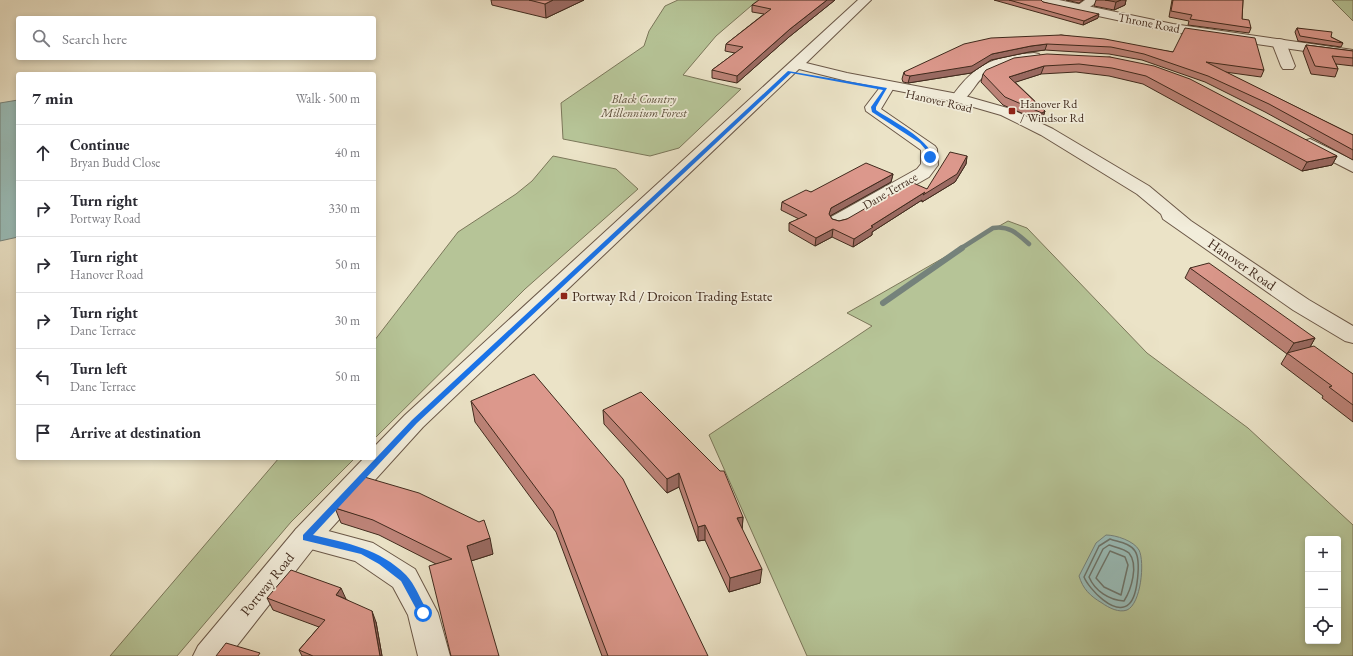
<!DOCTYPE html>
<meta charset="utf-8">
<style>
:root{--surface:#fff;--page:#f7f7f7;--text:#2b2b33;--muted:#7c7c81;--line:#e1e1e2}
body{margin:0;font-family:"EB Garamond",serif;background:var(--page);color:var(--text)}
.controls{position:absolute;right:12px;bottom:12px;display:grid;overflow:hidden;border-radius:4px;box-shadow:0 2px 6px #0003}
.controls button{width:36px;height:36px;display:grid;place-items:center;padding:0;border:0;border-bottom:1px solid var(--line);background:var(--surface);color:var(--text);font:20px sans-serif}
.stop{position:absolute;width:12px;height:12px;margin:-9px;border:3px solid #1a73e8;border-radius:50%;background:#fff}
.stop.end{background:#1a73e8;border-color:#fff;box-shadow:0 1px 4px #0008}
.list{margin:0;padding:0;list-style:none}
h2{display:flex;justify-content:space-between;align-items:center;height:52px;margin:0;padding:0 16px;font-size:17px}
h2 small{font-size:13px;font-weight:400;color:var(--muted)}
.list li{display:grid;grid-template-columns:26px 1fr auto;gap:12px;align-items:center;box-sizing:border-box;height:56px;padding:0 16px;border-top:1px solid var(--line)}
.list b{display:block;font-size:15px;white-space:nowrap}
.list p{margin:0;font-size:13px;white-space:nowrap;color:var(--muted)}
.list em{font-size:13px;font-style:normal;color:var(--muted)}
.icon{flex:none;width:22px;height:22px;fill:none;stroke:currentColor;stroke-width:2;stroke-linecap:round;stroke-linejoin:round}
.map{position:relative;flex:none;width:1353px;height:656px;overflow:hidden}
.search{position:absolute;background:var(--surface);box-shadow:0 2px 6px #0003;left:16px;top:16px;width:360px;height:44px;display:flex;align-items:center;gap:10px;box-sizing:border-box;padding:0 14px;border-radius:4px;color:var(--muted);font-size:15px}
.panel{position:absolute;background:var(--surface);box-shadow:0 2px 6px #0003;left:16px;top:72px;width:360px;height:388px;border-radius:4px}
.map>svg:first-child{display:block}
.green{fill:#b6c497;stroke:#7b775a;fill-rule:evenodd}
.water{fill:#99bdb9;stroke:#75827b}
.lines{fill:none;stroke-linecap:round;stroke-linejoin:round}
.shore{stroke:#6c746b;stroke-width:1.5}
.stream-far1{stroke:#75827b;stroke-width:4.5}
.stream{stroke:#75827b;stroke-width:6}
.minor-casing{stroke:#6b5848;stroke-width:2}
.tertiary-casing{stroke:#6b5848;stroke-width:2}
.minor{fill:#f2eddb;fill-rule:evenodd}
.tertiary{fill:#f2eddb;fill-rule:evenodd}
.wall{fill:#bd8378;stroke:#402a1d}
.shaded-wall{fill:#9a6a62;stroke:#402a1d}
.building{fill:#dc988c;stroke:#402a1d}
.route{fill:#1a73e8}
.poi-dot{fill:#8f2418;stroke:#f2eddb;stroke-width:1.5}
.labels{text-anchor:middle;stroke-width:3.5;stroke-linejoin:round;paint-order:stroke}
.far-street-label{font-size:12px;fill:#402a1d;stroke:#f2eddb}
.far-park-label{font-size:12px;font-style:italic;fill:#5e503c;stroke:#f2eddb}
.far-poi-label{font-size:12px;fill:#402a1d;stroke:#f2eddb;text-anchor:start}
.street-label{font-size:14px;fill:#402a1d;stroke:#f2eddb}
.poi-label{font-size:14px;fill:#402a1d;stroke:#f2eddb;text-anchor:start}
</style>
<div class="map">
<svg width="1353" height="656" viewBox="0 0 1353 656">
<rect width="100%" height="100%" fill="#ebe3c7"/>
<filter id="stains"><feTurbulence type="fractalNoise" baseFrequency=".005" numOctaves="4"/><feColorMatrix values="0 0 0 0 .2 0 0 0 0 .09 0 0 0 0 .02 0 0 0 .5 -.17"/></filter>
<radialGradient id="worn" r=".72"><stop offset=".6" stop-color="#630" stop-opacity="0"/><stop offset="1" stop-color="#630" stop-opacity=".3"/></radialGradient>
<g class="green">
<path d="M678,0H758L716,36L683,75L741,89L679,148L650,156L563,139L561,103L644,46L649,31L665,6Z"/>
<path d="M1332,0H1353V21Z"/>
<path d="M553,156L616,169L638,189L525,289L374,439V341L458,232L516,194L532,181Z"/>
<path d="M1008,221L1027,228L1147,353L1248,428L1353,525V656H807L709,435L872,326L847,313ZM1308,539H1338V641H1308Z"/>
<path d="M279,458H355L291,522L177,656H110Z"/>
</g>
<g class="water">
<path d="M18,100V237L0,241V103Z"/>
<path d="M1106,535C1116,535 1134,541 1139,550C1145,562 1141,604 1127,610C1119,613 1109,608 1102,603C1090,596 1083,589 1079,576L1096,543Z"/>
</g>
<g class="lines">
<g class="shore">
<path d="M1110,539C1118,542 1130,543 1135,551C1141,560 1138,596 1129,604C1115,617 1089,589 1084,577L1099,546Z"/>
<path d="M1109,545C1115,547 1125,549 1129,553C1139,565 1131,590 1124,601C1109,600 1095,591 1089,577L1103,549Z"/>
<path d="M1110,551L1125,557L1128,565L1121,595L1104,587L1096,578Z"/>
</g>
<path class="stream-far1" d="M960,249L993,228C1009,225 1018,234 1029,244"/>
<path class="stream" d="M883,303L962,248"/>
<defs>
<g id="minor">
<path d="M1085,0H1100L1084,11H1076L1074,8Z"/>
<path d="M1279,39L1284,40L1286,43L1295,66L1293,69H1283L1281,66L1272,43L1274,40Z"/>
<path d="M1034,53L1039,54L1041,57L1039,60C1019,65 999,63 982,78C973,86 967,105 953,101L951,98C974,64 994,56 1034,53Z"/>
<path d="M886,85L891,86L893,89L881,109L935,146L937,149L938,165L929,177L845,225L838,227L831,225L829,221L831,217L917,169L921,164V150L866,111L865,107L881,86Z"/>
<path d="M1310,139L1353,160V172L1304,147L1302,144L1304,141Z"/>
<path d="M306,525L373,543L415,569L438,613L450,656H418L408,615L393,587L355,561L296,545L292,537L296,529Z"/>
</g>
<g id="tertiary">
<path d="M858,0H871L806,63L847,73L958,94L1011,109L1053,129L1149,186L1191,221L1309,300L1353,326V343L1345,341L1293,310L1163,219L1161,214L1137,194L1041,135L1001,115L956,102L847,81L799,69L423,427L316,545L229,656H193L198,646L296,529L364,458H374V447L405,415Z"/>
<path d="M1036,0H1059L1173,24L1353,50V58L1173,32L1042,4Z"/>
</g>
</defs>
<use href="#minor" class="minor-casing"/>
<use href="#tertiary" class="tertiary-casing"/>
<use href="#minor" class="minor"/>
<use href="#tertiary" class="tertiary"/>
</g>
<g class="wall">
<path d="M491,0H584L546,18L492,5Z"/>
<path d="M835,0L789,37L737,83L712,78V70L735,53L725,51L726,44L764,14L752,12V5Z"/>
<path d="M994,0H1041L1043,2L1098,18L1083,25Z"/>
<path d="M1066,0H1083L1079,3Z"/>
<path d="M1096,0H1126L1125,5L1114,10L1094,6Z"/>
<path d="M1172,0H1243L1242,19L1251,28L1249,33L1188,25L1189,21L1169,17Z"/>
<path d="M1297,28L1331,37L1343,43L1341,47L1298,41L1295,32Z"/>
<path d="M1061,35L1173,52L1264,70L1261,77L1225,72L1353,135V160L1265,112L1205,82L1142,60L1109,54L1045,50L1029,52L991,60L971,73L908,83L903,82L902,79L904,72Z"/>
<path d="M1306,45L1353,51V66L1336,64L1338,69L1335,77L1311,74L1303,52Z"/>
<path d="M1110,57L1337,156L1332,165L1302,171L1143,84L1109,76L1076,72L1041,74L1015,82L1045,111L1042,120L1040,121L1003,105L981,82L983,74Z"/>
<path d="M967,156L966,164L955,182L922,202V200L872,232V235L853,247L832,237L815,246L789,231V223L799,219L781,210L782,202L811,192L893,174L891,182L830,216L832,219L839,221L847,219L927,189Z"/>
<path d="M1190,268L1315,338L1310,347L1353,374V422L1322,398L1323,396L1281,364L1287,354L1185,278Z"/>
<path d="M471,401L708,656H602L556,532L475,422Z"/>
<path d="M603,410L743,517L742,530L760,583L729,592L705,540L698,541L679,487L667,493L604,424Z"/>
<path d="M335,508L493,554L471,561L436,564L379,535L341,523Z"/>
<path d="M267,598L346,599L376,622L382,656H302L299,650L319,627L273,610Z"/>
</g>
<g class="shaded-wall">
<path d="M553,0H584L546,18L545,4Z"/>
<path d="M827,0H835L789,37L737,83V76L790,29Z"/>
<path d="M1121,0H1126L1125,5L1114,10L1116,2Z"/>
<path d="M1099,14L1098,18L1083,25L1084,21Z"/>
<path d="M1047,44L1045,50L1029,52L991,60L971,73L908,83L910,76L992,54L1031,46Z"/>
<path d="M1044,66L1041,74L1007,85L1009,77Z"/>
<path d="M1045,111L1042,120L1040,121L1042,113Z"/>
<path d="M967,156L966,164L955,182L922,202V200L872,232V235L853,247L854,239L871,226L925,192Z"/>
<path d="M1337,156L1332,165L1302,171L1307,162Z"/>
<path d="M893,174L891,182L830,216L828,222L829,214L831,208Z"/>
<path d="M833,229L832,237L815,246L816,238Z"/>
<path d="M1315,338L1309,349L1287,354L1294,343Z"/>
<path d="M679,473V487L667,493V479Z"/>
<path d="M743,517L742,531L737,518Z"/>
<path d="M705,525V540L698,541V527Z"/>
<path d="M490,538L493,554L471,561L467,546Z"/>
<path d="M762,569L760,583L729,592L730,578Z"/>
<path d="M341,588L346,599L336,595Z"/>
<path d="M372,611L376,622L382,656H380Z"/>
</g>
<g class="building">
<path d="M529,0H553L545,4Z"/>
<path d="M759,0H827L790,29L737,76L712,70L743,47L726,44L771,9L752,5Z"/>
<path d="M1009,0H1041L1043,2L1099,14L1084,21Z"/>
<path d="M1105,0H1121L1116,2Z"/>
<path d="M1173,0H1243L1242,19L1249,20L1251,28L1190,19L1192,15L1171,11Z"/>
<path d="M1185,28L1255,38L1264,70L1206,62L1353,135V150L1269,104L1208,76L1144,54L1111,47L1047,44L1031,46L992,54L972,66L910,76L905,75L904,72L964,44L991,38L1061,35L1105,39L1173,52Z"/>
<path d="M1297,28L1332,32L1331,37L1343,43L1300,36Z"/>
<path d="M1306,45L1353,51V58L1332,56L1338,69L1315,66Z"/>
<path d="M1047,54L1110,57L1154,66L1190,79L1337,156L1307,162L1146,76L1112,68L1079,64L1044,66L1009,77L1045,111L1042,113L1005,97L983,74L986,70L1014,58Z"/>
<path d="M950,152L967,156L957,174L923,195L925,192L871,226L873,227L854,239L833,229L816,238L789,223L807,215L782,202L806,190L811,192L866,163L893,174L831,208L829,214L832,219L839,221L847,219L911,182L927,189Z"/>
<path d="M1209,263L1315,338L1294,343L1190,268Z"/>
<path d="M1314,346L1353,374V405L1329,387L1332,386L1287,353Z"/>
<path d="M534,374L623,479L708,656H608L553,511L471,401Z"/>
<path d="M641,392L720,471H724L743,517L737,518L762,569L730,578L705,525L698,527L679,473L667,479L603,410Z"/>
<path d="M361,476L419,493L479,522L484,520L490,538L467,546L499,656H451L429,566L452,559L373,520L335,508Z"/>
<path d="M291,570L341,588L336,595L372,611L380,656H313L299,650L325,620L267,598Z"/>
<path d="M226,643L260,653L258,656H216Z"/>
</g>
<path class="route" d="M788,71L887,88L876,107V110C892,121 928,138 933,157L929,158L926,150L920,143L872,112L871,107L883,90L791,73L417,423L313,535C347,543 380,549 406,575C415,584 420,599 427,610V616H420L401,581L379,564L361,554L303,540V535L412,420Z"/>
<g class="poi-dot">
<rect x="1008" y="107" width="8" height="8" rx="2"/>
<rect x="560" y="292" width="8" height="8" rx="2"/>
</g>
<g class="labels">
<g class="far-street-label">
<text transform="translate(1149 23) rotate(11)" y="4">Throne Road</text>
<text transform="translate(939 101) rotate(13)" y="4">Hanover Road</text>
<text transform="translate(890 191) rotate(-30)" y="4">Dane Terrace</text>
</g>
<g class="far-park-label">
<text x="644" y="103">Black Country<tspan x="644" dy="14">Millennium Forest</tspan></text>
</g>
<g class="far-poi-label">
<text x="1020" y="108">Hanover Rd<tspan x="1020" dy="14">/ Windsor Rd</tspan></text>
</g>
<g class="street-label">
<text transform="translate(1242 264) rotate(35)" y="5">Hanover Road</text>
<text transform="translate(267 584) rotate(-51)" y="5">Portway Road</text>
</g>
<g class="poi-label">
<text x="572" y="301">Portway Rd / Droicon Trading Estate</text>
</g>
</g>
<rect width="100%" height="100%" filter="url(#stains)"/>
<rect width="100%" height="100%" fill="url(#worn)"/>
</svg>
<div class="controls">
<button>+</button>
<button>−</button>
<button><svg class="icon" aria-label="locate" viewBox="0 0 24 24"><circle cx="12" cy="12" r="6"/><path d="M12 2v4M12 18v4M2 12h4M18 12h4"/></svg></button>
</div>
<div class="stop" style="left:423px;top:613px"></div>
<div class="stop end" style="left:930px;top:157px"></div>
<div class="search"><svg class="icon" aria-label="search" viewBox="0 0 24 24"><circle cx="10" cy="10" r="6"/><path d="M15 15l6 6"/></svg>Search here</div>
<section class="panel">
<h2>7 min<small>Walk · 500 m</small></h2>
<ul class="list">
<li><svg class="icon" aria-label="ahead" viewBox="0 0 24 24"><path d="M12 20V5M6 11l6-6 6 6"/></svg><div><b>Continue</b><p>Bryan Budd Close</p></div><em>40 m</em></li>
<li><svg class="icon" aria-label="right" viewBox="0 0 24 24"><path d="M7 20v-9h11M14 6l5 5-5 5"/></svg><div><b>Turn right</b><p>Portway Road</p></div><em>330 m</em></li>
<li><svg class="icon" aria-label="right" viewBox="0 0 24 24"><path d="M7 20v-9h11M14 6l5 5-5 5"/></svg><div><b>Turn right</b><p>Hanover Road</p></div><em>50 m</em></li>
<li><svg class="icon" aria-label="right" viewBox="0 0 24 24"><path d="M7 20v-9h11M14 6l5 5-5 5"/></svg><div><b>Turn right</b><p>Dane Terrace</p></div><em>30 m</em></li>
<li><svg class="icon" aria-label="left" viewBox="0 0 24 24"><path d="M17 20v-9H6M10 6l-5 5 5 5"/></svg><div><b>Turn left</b><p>Dane Terrace</p></div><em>50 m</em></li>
<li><svg class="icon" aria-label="arrive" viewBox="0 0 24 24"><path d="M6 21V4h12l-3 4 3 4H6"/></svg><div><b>Arrive at destination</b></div></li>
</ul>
</section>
</div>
